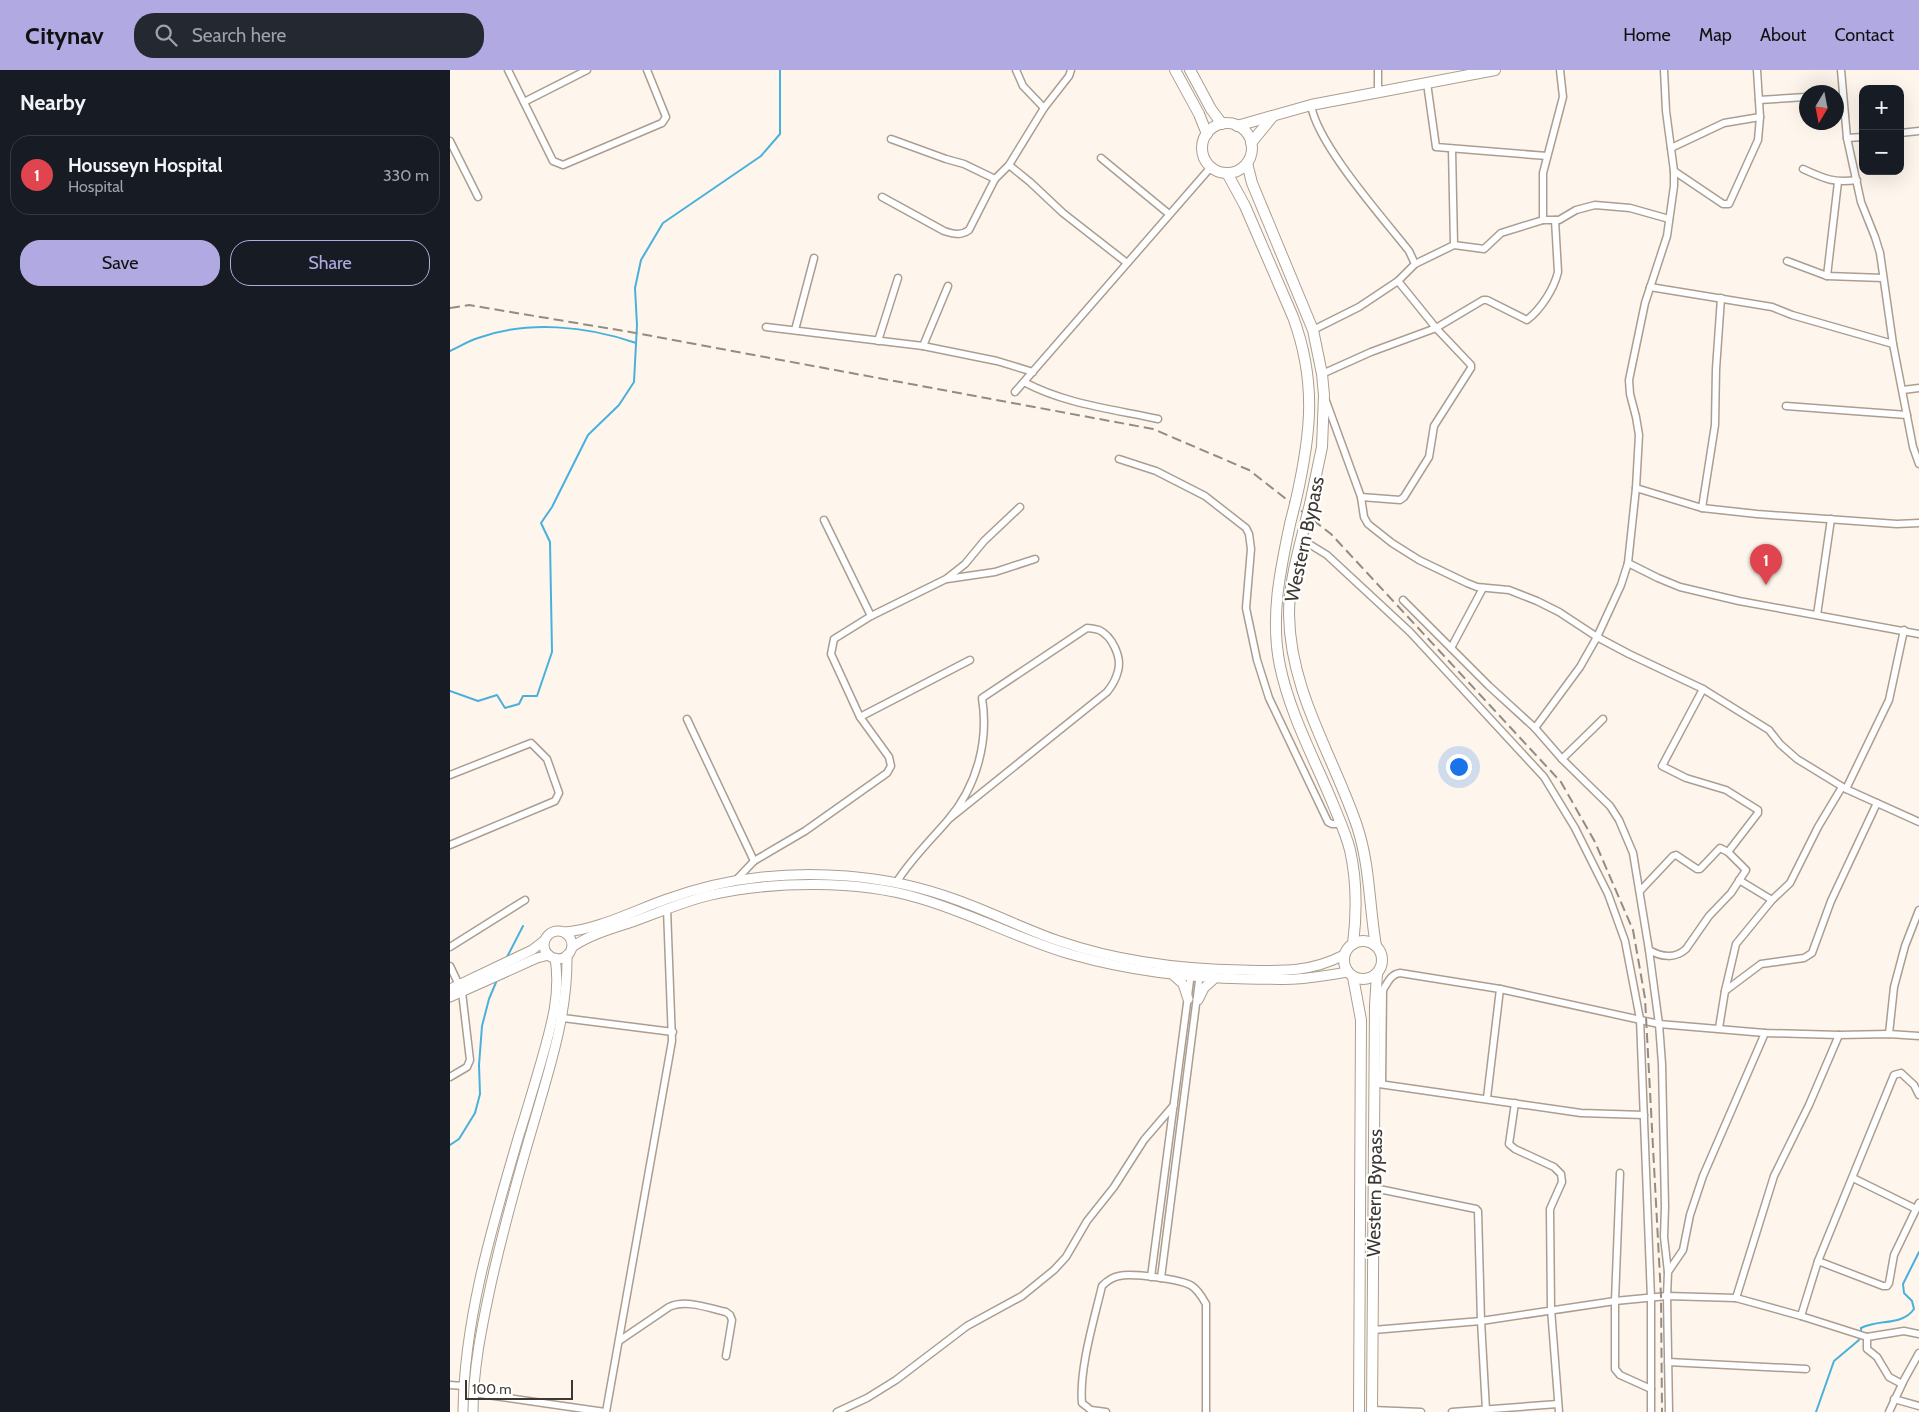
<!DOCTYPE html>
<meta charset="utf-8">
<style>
:root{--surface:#171b24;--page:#242831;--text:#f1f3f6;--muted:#9ea1a6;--line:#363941;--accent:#b1aae2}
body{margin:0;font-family:Cabin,sans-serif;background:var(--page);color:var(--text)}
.controls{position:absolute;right:15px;top:15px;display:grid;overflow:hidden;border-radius:10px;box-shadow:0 5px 20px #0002}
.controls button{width:45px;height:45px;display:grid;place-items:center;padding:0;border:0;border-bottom:1px solid var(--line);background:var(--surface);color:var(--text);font:25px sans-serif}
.compass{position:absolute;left:1349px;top:15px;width:45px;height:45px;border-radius:50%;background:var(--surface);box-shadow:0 5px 20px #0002;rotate:190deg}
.scale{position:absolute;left:15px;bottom:12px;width:108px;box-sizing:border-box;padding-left:5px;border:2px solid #3d3832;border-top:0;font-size:14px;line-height:18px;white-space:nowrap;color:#3d3832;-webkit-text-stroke:4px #fff;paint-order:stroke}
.you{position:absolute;left:1008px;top:696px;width:18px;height:18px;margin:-12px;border:4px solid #fff;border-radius:50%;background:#1a73e8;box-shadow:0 0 0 8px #1a73e833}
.badge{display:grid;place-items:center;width:32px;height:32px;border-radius:50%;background:var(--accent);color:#fff;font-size:16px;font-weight:700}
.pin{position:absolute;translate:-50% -41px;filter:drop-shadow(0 1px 2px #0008)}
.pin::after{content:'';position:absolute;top:26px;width:18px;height:15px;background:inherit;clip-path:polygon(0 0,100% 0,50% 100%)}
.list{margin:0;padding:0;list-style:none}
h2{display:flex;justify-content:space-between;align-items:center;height:65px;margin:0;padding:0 20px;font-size:21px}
h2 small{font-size:16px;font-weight:400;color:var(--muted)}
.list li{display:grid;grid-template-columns:32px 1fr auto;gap:15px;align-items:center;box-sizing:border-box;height:80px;margin:0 10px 10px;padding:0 10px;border:1px solid var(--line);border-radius:20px}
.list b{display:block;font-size:19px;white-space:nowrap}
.list p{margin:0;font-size:16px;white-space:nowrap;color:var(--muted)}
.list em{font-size:16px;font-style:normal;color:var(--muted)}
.actions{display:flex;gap:10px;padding:15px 20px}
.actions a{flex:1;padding:11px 0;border:1px solid var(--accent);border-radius:20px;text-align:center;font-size:18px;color:var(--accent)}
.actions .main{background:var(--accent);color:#111}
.icon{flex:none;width:28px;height:28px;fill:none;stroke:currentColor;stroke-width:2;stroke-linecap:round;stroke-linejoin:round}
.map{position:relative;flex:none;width:1469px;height:1342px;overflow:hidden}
header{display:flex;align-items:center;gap:30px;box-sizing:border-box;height:70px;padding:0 25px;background:var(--accent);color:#111}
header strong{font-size:24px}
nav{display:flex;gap:28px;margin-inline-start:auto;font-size:18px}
.search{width:350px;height:45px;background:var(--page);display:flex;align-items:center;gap:12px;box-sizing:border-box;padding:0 18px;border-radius:20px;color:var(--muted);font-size:19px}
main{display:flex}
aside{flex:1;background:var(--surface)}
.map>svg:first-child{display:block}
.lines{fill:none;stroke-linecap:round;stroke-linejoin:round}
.stream{stroke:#49b0db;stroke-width:2}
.minor-casing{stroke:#ab9e90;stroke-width:9}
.secondary-casing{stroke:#ab9e90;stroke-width:11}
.primary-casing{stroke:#ab9e90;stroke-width:12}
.minor{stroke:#fff;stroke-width:6}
.secondary{stroke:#fff;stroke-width:9}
.primary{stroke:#fff;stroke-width:10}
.rail{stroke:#928c84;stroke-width:2;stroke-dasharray:10 5;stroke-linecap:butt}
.primary-bridge-casing{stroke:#ab9e90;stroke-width:12;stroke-linecap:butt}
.primary-bridge{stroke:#fff;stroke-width:10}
.labels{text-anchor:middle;stroke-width:4.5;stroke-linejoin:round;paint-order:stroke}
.street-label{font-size:19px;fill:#3d3832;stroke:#fff}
</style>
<header>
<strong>Citynav</strong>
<div class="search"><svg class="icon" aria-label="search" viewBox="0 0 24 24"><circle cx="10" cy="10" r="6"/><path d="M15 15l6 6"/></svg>Search here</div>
<nav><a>Home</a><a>Map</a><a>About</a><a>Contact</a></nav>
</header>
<main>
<aside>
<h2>Nearby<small></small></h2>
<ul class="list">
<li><span class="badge" style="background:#e0444e">1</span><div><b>Housseyn Hospital</b><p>Hospital</p></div><em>330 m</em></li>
</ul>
<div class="actions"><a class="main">Save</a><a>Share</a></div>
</aside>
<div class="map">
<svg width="1469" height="1342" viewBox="0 0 1469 1342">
<rect width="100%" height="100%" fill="#fef6ed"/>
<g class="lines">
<g class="stream">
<path d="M0,281C9,277 18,271 28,268C78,250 137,256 186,273"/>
<path d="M0,621L28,631L47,625L55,638L69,634L73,626H87L102,582L100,472L91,453L102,437L138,365L169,335L184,312L187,255L185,218L191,190L213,153L311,86L330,64V0"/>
<path d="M57,887L73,856"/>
<path d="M0,1075L9,1069L25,1043L30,1024L29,995L32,956L39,929L47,910"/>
<path d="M1411,1262V1258C1429,1249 1452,1256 1464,1239L1462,1231L1454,1223L1453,1214L1469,1182"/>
<path d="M1366,1342L1384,1291L1409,1270L1410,1267"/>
</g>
<defs>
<g id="minor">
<path d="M58,0L103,91L113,95L212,53L216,47L197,0"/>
<path d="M566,0L573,16L594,38"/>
<path d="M1391,0L1397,68L1411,132L1425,167L1430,183L1443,274L1463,377L1469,394"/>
<path d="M977,13L986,77L1097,86"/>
<path d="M928,22V0"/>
<path d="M1309,30L1356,27"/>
<path d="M74,32L137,0"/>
<path d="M861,35C867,74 933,148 959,181L965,194"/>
<path d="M1450,63L1469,61"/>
<path d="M1397,68L1413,67"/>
<path d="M441,69L496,89L514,94L545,109"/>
<path d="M0,71L28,127"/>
<path d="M1221,78L1274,53L1310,47"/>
<path d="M1002,79L1004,175"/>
<path d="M651,88L719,144"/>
<path d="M559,95L580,112L613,143L677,193"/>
<path d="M1353,99C1375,109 1383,113 1407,110"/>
<path d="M1224,101L1273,134H1279L1308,70L1310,47L1307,0"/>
<path d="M432,127L494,161C503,164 511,166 519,160L545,109L559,95L594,38L619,6L621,0"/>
<path d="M1093,150H1109L1126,140L1145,135L1180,138L1219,149"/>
<path d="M1337,191L1377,206L1433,208"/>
<path d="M1377,206L1388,112"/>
<path d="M1200,217L1322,237L1342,245L1443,274"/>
<path d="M316,257L473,276L547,291L583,302"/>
<path d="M345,260L364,188"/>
<path d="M863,260L909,237L948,211L965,194L1004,175L1034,179L1051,163L1093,150V103L1113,27L1110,0"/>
<path d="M428,271L448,208"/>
<path d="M473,276L498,216"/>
<path d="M872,304L921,282L986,258L1033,230H1037L1077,250C1091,239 1104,219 1108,202L1105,150"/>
<path d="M574,312C615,334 662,339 708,349"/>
<path d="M1453,320L1469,318"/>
<path d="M565,322L761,97"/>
<path d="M876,331L911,427L914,447L918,454L942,473L969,490L1017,513L1027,517L1059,520L1087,531L1109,542L1147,567L1179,584L1253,619L1319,660L1330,674L1347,689L1396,719L1469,752"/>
<path d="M1336,336L1457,345"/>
<path d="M669,389L706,401L755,426L796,458L799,464L801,479L796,538L807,590L819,628L878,752L882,754H891"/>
<path d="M1186,418L1252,438L1307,444L1447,454L1469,453"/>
<path d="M911,427L950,430L954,427L979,387L984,356L1021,298V295L986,258L948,211"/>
<path d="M1252,438L1265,355L1266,299L1271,228"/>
<path d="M374,450L421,546"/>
<path d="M851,469L877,485L960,562L1094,707L1125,758L1158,824L1175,871L1190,949L1201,1228V1342"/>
<path d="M1178,493L1208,508L1230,517L1289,531L1469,564"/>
<path d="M497,509L545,502L585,489"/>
<path d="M953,530L1039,616L1085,658L1112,689L1160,736L1169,750L1183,783L1199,880L1209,954L1212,994L1215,1137L1214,1167L1218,1202"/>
<path d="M1367,545L1381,449"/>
<path d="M1001,578L1033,518"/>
<path d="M1253,619L1212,696L1236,708L1276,720L1308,740V743L1278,782"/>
<path d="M410,647L520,590"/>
<path d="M237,649L304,791"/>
<path d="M1085,658L1130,597L1147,567L1171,515L1178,493L1186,418L1189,365L1186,347L1180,324L1179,310L1195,233L1217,166L1224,116V101L1216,41L1214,0"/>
<path d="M1112,689L1153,649"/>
<path d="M0,705L81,673L97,689L109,723L105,731L0,775"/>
<path d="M1396,719L1439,630L1454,560"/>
<path d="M287,809L304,791L355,761L437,703L441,696L439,687L410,647L381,584L384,569L421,546L496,509L515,494L534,471L570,437"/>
<path d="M1289,810L1322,830"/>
<path d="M446,813C461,789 480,771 498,750C527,716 539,671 532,628L637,558C641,558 645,559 649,560C662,566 672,587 668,601C666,609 662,616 657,622L499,749"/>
<path d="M1190,821L1223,786L1226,785L1247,799H1250L1270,778L1278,782L1296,800L1281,823L1259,846L1236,879C1225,889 1211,887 1199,880"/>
<path d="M0,877L75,830"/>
<path d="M0,896L9,915"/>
<path d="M1275,921L1311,894L1354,888L1362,883L1381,831L1427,733"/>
<path d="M113,948L223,962"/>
<path d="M1269,958L1275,921L1286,874L1322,830L1340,813L1368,757L1392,717"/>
<path d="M1439,964L1444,917L1455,876L1469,840"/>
<path d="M0,1007L17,997L20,990L12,922"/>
<path d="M929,1014L1131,1043L1194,1045"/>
<path d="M932,1014L933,920C938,912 941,904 950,903L1050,919L1209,954L1315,963L1389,965L1439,964L1469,966"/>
<path d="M1037,1028L1050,919"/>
<path d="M1065,1033L1059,1074L1065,1079L1104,1097L1111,1104L1112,1112L1100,1139L1101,1239L1109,1342"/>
<path d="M1170,1103L1165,1231V1299L1170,1305L1201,1319"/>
<path d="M1403,1108L1466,1139"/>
<path d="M924,1118L1026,1139L1028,1141L1031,1251L1036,1340"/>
<path d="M1368,1191L1433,1216H1437L1439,1213L1444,1185L1469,1133"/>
<path d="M701,1207L741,903"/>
<path d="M711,1208L750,903"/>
<path d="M1286,1228L1324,1106L1359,1035L1389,965"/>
<path d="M1351,1246L1368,1191L1444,1005L1451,1003L1464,1015L1469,1025"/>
<path d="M923,1260L1031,1251L1165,1231L1217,1226L1286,1228L1351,1246L1417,1267L1454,1261L1469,1264"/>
<path d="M1417,1267V1279L1427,1287L1439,1307L1452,1314"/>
<path d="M169,1271L219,1237C236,1229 258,1238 276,1242L280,1245L282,1250L276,1286"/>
<path d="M1218,1292L1356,1299"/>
<path d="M0,1315L13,1316"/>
<path d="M23,1323L155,1342"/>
<path d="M1444,1329L1469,1336"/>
<path d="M922,1340L971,1342"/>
<path d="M156,1342L222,971L217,839"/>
<path d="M387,1342L417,1328L446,1310L517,1256L572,1226L604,1200L616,1187L637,1151L664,1117L694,1070L724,1035"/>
<path d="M656,1342L641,1340L632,1333C629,1299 644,1250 652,1216C657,1211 662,1207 669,1206C682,1203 731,1209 742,1216C749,1221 752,1227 756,1234V1342"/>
<path d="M1002,1342L1108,1334"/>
<path d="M1219,1342L1217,1226L1218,1202L1233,1180L1240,1145L1253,1106L1315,963"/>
<path d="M1439,1342L1454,1310L1469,1283"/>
</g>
<g id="secondary">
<circle cx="108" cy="875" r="14"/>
<path d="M114,862C144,861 188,839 217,829C275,808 336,801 397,806C435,809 472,817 507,830C541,842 574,859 609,871C667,891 730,899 792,900C830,901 859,903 894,885"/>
<path d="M122,877C141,864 164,858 185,851C210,842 235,831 261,825C323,811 408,810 468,828C521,843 570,870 623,885C680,901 738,908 797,909C813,909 830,910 846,909C863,908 880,905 897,902"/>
<path d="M723,905L733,914L738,929"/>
<path d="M0,919L82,880L95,870"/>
<path d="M0,927L87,888L99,885"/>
<path d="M748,930L754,918L764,909"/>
<path d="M13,1342C14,1248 43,1154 69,1065C77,1040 84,1016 91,992C101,957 111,924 105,888"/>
<path d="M23,1342C23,1299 32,1256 41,1214C53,1160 68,1106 84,1052C100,997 118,943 117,885"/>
</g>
<g id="primary">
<path d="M725,0L749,44L757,64"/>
<path d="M740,0L761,39L772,54"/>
<circle cx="777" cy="78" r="25"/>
<path d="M787,56L861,35L1045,0"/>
<path d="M801,73L823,46"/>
<path d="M797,93L802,113L863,260L872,304L874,325L872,377L860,434"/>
<path d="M777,103L795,136L843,247C867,312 861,364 846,430"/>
<path d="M840,454C830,501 820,548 830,596C840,644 864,688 883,734C889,749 896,764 900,780C907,811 907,842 903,874"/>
<path d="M854,458C847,486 839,515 839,544C840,622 883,685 907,756C920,795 919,835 926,876"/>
<circle cx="913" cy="890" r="19"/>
<path d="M903,907L911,950L909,1342"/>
<path d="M922,1342L925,936L927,904"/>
</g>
</defs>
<use href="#minor" class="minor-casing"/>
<use href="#secondary" class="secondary-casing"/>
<use href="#primary" class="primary-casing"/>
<use href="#minor" class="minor"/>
<use href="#secondary" class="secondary"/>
<use href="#primary" class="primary"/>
<path class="rail" d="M0,238L19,235L180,262L703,359L799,400L881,464L1111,712L1145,772L1183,860L1195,928L1211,1226L1212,1342"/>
<defs>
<g id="primary-bridge">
<path d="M840,454L846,430"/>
<path d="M854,458L860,434"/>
</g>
</defs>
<use href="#primary-bridge" class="primary-bridge-casing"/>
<use href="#primary-bridge" class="primary-bridge"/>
</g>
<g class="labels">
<g class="street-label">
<text transform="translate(854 469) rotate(-78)" y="7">Western Bypass</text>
<text transform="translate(924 1123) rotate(-89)" y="7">Western Bypass</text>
</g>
</g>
</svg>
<div class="controls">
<button>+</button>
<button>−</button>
</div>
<svg class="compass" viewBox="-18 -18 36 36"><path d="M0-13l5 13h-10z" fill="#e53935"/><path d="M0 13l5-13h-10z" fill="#9ea1a6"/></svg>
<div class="scale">100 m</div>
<div class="you"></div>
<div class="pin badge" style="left:1316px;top:515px;background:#e0444e">1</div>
</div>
</main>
